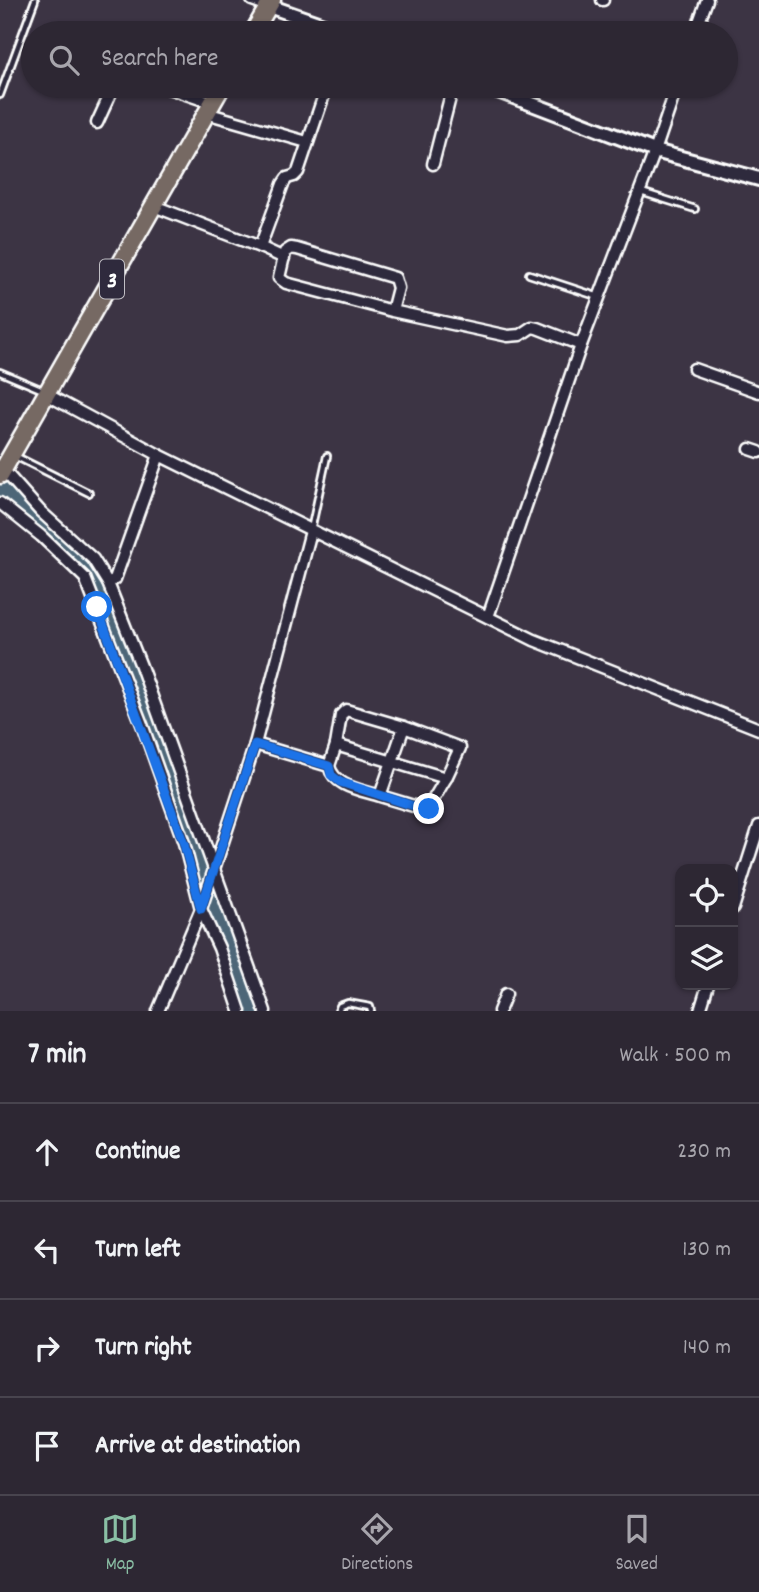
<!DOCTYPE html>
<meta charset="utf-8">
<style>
:root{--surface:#2d2733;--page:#39333f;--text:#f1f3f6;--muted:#a7a5ac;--line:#48444e;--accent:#8abfa5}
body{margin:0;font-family:Dekko,sans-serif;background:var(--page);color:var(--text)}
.controls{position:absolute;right:21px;bottom:21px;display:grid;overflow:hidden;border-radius:14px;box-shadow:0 2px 5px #0004}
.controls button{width:63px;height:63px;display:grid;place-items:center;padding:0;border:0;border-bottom:2px solid var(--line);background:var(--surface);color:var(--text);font:35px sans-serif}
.stop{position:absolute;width:21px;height:21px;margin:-16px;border:5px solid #1a73e8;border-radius:50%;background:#fff}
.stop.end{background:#1a73e8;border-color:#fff;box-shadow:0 2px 7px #0008}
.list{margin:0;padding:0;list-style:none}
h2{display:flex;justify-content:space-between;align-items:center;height:91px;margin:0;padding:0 28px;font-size:30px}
h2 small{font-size:23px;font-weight:400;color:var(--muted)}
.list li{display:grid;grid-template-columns:46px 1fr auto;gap:21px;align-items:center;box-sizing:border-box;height:98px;padding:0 28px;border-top:2px solid var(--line)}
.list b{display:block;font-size:26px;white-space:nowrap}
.list em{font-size:23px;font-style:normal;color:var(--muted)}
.icon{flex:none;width:38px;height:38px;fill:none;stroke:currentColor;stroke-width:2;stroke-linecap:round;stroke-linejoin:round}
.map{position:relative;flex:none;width:759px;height:1011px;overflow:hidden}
.search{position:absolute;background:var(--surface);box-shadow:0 2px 5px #0004;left:21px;right:21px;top:21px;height:77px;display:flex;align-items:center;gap:18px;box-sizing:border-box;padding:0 24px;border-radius:38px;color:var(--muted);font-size:26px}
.sheet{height:483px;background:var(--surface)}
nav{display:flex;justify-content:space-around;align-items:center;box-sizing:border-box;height:98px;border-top:2px solid var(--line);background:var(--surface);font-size:19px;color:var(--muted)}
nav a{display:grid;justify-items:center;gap:4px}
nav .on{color:var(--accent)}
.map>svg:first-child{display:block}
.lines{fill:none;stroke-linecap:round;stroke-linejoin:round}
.river{stroke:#4e6678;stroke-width:18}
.service-casing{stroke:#fff;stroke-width:10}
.minor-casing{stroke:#fff;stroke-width:15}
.tertiary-casing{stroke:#fff;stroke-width:18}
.trunk-casing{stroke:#fff;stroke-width:21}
.service{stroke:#2f2a3d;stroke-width:4.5}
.minor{stroke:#2f2a3d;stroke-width:10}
.tertiary{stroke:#2f2a3d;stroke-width:12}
.trunk{stroke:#766964;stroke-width:16}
.route{stroke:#1a73e8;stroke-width:9}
.labels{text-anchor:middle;stroke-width:5;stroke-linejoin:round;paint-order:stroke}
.shield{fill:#2f2a3d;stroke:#c1bfc5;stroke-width:2}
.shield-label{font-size:23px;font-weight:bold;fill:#fff}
</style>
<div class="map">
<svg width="759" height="1011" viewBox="0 0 759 1011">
<rect width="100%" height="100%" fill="#3c3444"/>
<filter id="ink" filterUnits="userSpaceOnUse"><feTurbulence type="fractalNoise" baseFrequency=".0143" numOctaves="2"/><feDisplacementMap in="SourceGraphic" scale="14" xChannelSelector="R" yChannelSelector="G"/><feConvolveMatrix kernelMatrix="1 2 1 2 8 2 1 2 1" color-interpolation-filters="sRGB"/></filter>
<g filter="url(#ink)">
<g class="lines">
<path class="river" d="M0,485L92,572L253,1011"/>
<defs>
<g id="service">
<path d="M0,95L35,0"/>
<path d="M641,192L695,209"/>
<path d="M529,274L599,297"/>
<path d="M0,372L43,390"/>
<path d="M15,456L89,493"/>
<path d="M311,530L327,456"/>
<path d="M338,1011L340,1006L348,1003L370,1007L371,1011"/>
</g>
<g id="minor">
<path d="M252,0L269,6"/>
<path d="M602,0H603"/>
<path d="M695,33L707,0"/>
<path d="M162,86L212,103"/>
<path d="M206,113L307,142"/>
<path d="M97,123L114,86"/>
<path d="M433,164L453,86"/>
<path d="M154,206L260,247"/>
<path d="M284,258L260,247L283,184L287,178L294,176L298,172L327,86"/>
<path d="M392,311L398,288L395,278L297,249L291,248L285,252L279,278L286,283L392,311L508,336L520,335L532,327L537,328L581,345"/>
<path d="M694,369L759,392"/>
<path d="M46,394L159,455L534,640L759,729"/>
<path d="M750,449L759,452"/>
<path d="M0,466L40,511L93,559L108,583L141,666L265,1011"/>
<path d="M0,503L41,536L85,578L143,727L184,843L201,909L219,948L240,1011"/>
<path d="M108,583L115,579L159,455"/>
<path d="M488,617L581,345L655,151L677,86"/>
<path d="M255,744L329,766C334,787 362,790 380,796L404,727L460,748L446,778L427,810L380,796"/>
<path d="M336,745L341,715L346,710L404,727"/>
<path d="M329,766L336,745L446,778"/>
<path d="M733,908L759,826"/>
<path d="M158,1011L201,909L255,744L311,531"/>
<path d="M499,1011L506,994"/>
<path d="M700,1011L708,985"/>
</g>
<g id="tertiary">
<path d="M269,6L346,33"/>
<path d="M485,86L655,151L759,179"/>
</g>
<g id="trunk">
<path d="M253,33L272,0"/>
<path d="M0,475L222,86"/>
</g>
</defs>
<use href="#service" class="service-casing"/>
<use href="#minor" class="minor-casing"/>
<use href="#tertiary" class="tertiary-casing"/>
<use href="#trunk" class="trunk-casing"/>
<use href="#service" class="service"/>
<use href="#minor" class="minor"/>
<use href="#tertiary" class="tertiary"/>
<use href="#trunk" class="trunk"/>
</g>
</g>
<g class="lines" filter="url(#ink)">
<path class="route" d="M97,607L184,844L201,909L255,744L329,766L331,775L340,782L426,810L429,809"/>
</g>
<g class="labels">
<rect class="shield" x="100" y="259.5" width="24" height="39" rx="5"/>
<g class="shield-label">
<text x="112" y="287">3</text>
</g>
</g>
</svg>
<div class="controls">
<button><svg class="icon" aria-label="locate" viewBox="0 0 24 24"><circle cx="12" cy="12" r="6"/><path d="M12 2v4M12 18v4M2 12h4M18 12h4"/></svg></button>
<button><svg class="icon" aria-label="layers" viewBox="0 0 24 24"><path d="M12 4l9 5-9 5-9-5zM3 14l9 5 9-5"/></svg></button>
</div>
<div class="stop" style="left:97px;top:607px"></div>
<div class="stop end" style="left:429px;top:809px"></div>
<div class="search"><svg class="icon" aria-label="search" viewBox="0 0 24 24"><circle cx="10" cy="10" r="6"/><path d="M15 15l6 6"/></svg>Search here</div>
</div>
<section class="sheet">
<h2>7 min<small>Walk · 500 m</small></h2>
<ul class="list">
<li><svg class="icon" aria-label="ahead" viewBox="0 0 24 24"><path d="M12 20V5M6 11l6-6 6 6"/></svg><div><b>Continue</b></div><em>230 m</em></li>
<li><svg class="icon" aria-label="left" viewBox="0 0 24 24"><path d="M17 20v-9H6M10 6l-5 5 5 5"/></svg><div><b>Turn left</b></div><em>130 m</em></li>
<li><svg class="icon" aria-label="right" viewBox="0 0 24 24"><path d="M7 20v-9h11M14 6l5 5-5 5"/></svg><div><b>Turn right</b></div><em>140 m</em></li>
<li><svg class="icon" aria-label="arrive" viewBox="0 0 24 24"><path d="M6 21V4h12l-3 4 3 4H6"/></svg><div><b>Arrive at destination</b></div></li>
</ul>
</section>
<nav>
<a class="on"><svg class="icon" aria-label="map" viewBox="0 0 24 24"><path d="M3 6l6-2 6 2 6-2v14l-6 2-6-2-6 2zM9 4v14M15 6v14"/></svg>Map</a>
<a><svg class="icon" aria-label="directions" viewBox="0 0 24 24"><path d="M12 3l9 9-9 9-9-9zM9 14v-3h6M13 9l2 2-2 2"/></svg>Directions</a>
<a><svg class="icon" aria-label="saved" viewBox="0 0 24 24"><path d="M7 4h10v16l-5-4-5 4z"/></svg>Saved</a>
</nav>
